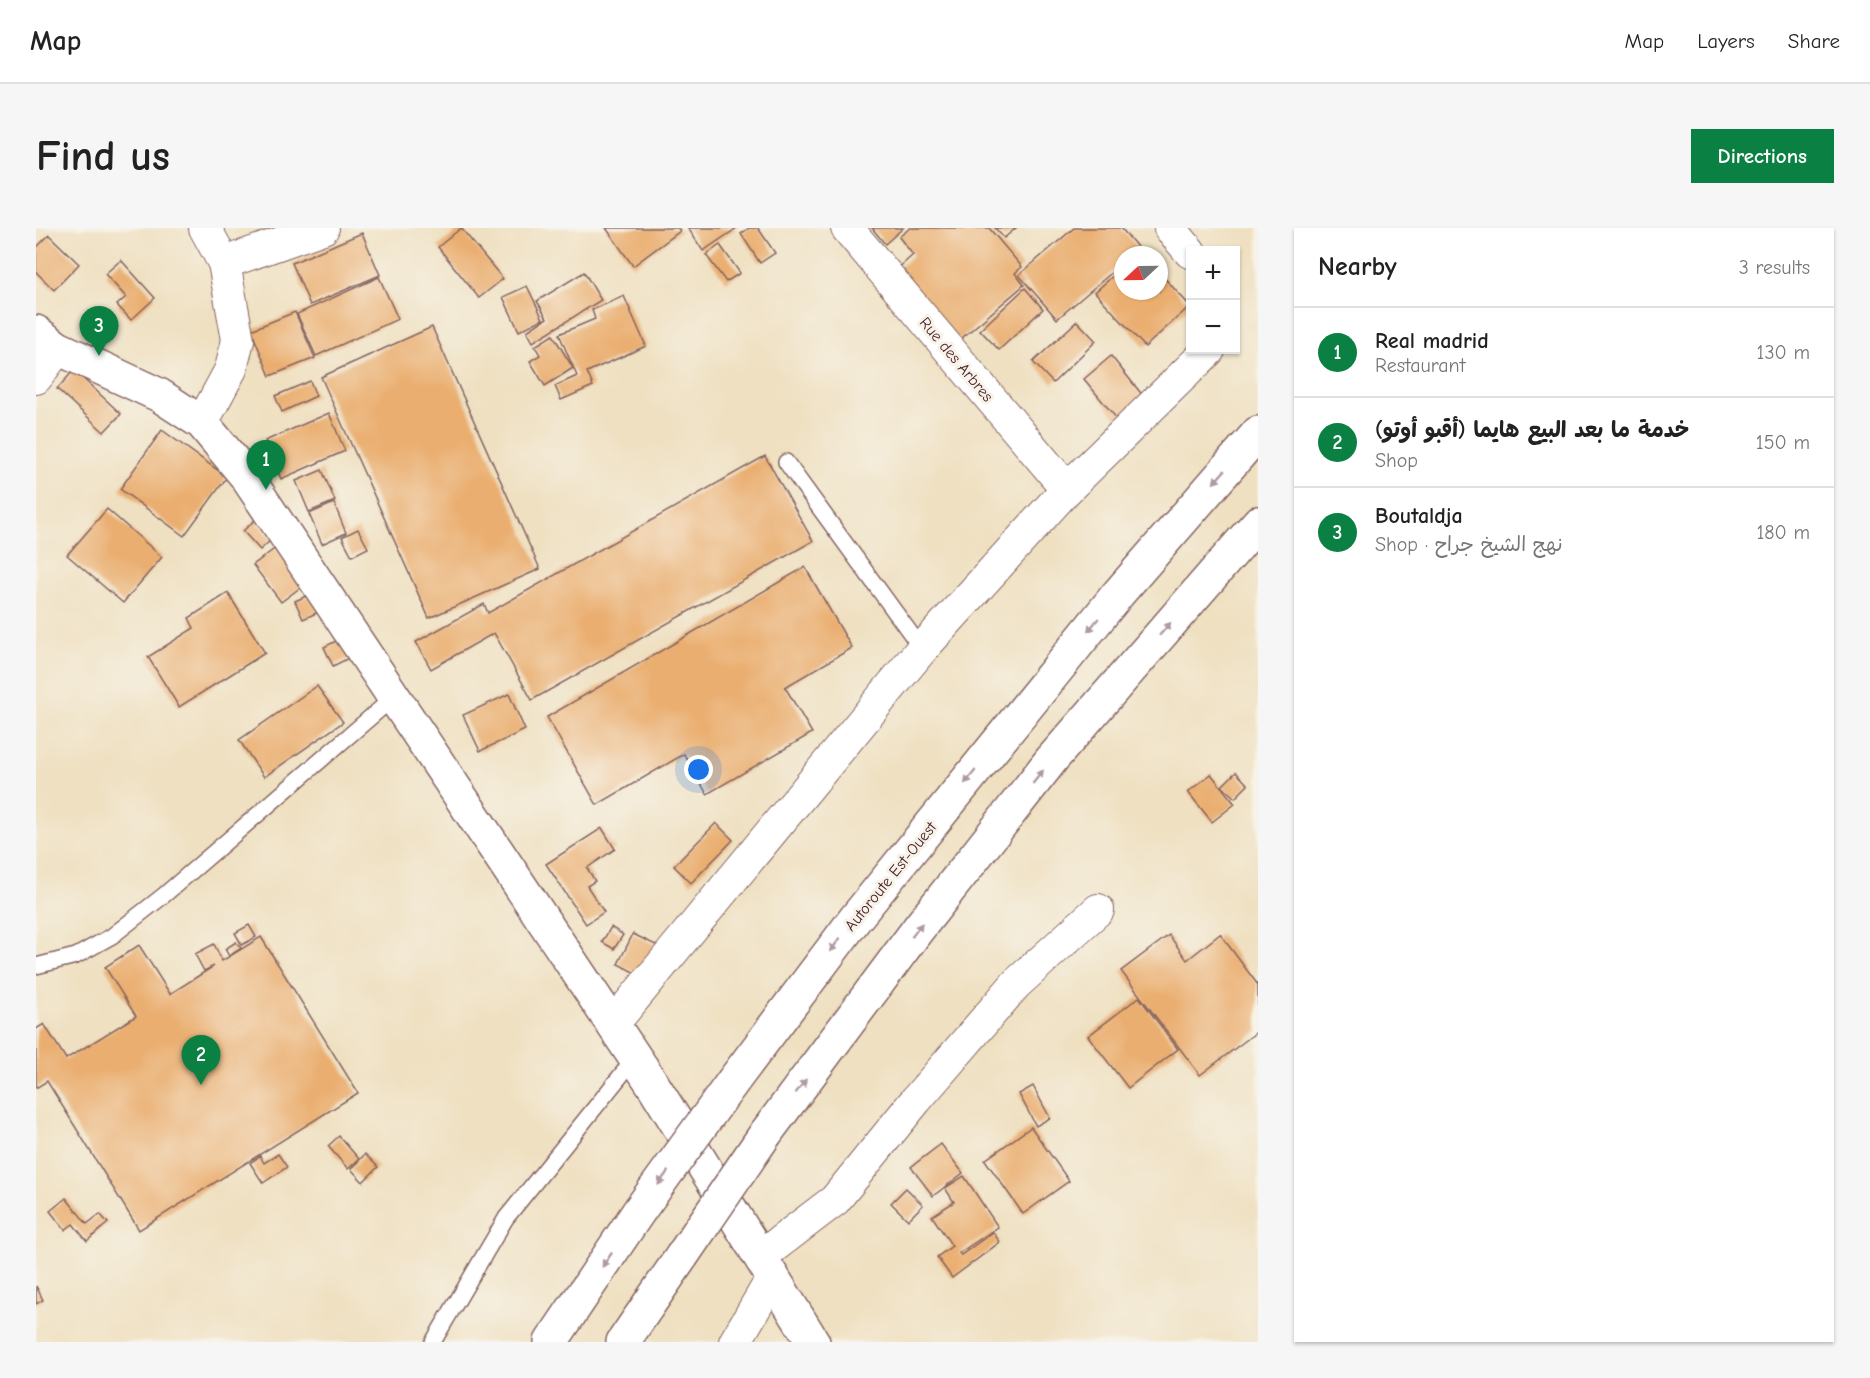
<!DOCTYPE html>
<meta charset="utf-8">
<style>
:root{--surface:#fff;--page:#f6f6f6;--text:#222;--muted:#767676;--line:#e0e0e0;--accent:#0b8043}
body{margin:0;font-family:"Comic Neue","Playpen Sans Arabic",sans-serif;background:var(--page);color:var(--text)}
.controls{position:absolute;right:18px;top:18px;display:grid;overflow:hidden;border-radius:0px;box-shadow:0 2px 4px #0004}
.controls button{width:54px;height:54px;display:grid;place-items:center;padding:0;border:0;border-bottom:2px solid var(--line);background:var(--surface);color:var(--text);font:30px sans-serif}
.compass{position:absolute;left:1078px;top:18px;width:54px;height:54px;border-radius:50%;background:var(--surface);box-shadow:0 2px 4px #0004;rotate:248deg}
.you{position:absolute;left:663px;top:542px;width:21px;height:21px;margin:-15px;border:4px solid #fff;border-radius:50%;background:#1a73e8;box-shadow:0 0 0 9px #1a73e833}
.badge{display:grid;place-items:center;width:39px;height:39px;border-radius:50%;background:var(--accent);color:#fff;font-size:20px;font-weight:700}
.pin{position:absolute;translate:-50% -50px;filter:drop-shadow(0 2px 3px #0008)}
.pin::after{content:'';position:absolute;top:32px;width:21px;height:18px;background:inherit;clip-path:polygon(0 0,100% 0,50% 100%)}
.list{margin:0;padding:0;list-style:none}
h2{display:flex;justify-content:space-between;align-items:center;height:78px;margin:0;padding:0 24px;font-size:26px}
h2 small{font-size:20px;font-weight:400;color:var(--muted)}
.list li{display:grid;grid-template-columns:39px 1fr auto;gap:18px;align-items:center;box-sizing:border-box;height:90px;padding:0 24px;border-top:2px solid var(--line)}
.list b{display:block;font-size:22px;white-space:nowrap}
.list p{margin:0;font-size:20px;white-space:nowrap;color:var(--muted)}
.list em{font-size:20px;font-style:normal;color:var(--muted)}
.map{position:relative;flex:none;width:1222px;height:1114px;overflow:hidden;border-radius:0px}
header{display:flex;align-items:center;gap:36px;box-sizing:border-box;height:84px;padding:0 30px;background:var(--surface);border-bottom:2px solid var(--line)}
header strong{font-size:28px}
nav{display:flex;gap:33px;margin-inline-start:auto;font-size:21px}
.intro{display:flex;align-items:center;justify-content:space-between;box-sizing:border-box;height:144px;padding:0 36px}
h1{margin:0;font-size:42px}
.button{padding:15px 27px;border-radius:0px;background:var(--accent);color:#fff;font-size:21px;font-weight:700}
main{display:flex;gap:36px;padding:0 36px}
aside{flex:1;background:var(--surface);border-radius:0px;box-shadow:0 2px 4px #0004}
.map>svg:first-child{display:block}
.building{fill:#eaae70}
.lines{fill:none;stroke-linecap:round;stroke-linejoin:round}
.service-casing{stroke:#846360;stroke-width:18}
.minor-casing{stroke:#846360;stroke-width:34}
.tertiary-casing{stroke:#846360;stroke-width:36}
.motorway-casing{stroke:#846360;stroke-width:36}
.service{stroke:#fff;stroke-width:15}
.minor{stroke:#fff;stroke-width:32}
.tertiary{stroke:#fff;stroke-width:33}
.motorway{stroke:#fff;stroke-width:33}
.motorway-bridge-casing{stroke:#846360;stroke-width:36;stroke-linecap:butt}
.motorway-bridge{stroke:#fff;stroke-width:33}
.oneway{fill:#ae9aa0}
.labels{text-anchor:middle;stroke-width:6;stroke-linejoin:round;paint-order:stroke}
.street-label{font-size:16px;fill:#4a1f2b;stroke:#f7f3e8}
</style>
<header>
<strong>Map</strong>
<nav><a>Map</a><a>Layers</a><a>Share</a></nav>
</header>
<div class="intro"><h1>Find us</h1><a class="button">Directions</a></div>
<main>
<div class="map">
<svg width="1222" height="1114" viewBox="0 0 1222 1114">
<rect width="100%" height="100%" fill="#f7f3e8"/>
<filter id="ink" filterUnits="userSpaceOnUse"><feTurbulence type="fractalNoise" baseFrequency=".0167" numOctaves="2"/><feDisplacementMap in="SourceGraphic" scale="12" xChannelSelector="R" yChannelSelector="G"/><feConvolveMatrix kernelMatrix="1 2 1 2 8 2 1 2 1" color-interpolation-filters="sRGB"/></filter>
<filter id="wash" filterUnits="userSpaceOnUse"><feTurbulence type="fractalNoise" baseFrequency=".008" numOctaves="4" result="noise"/><feDisplacementMap in="SourceGraphic" scale="24" xChannelSelector="R" yChannelSelector="G"/><feGaussianBlur stdDeviation="1.35" result="paint"/><feColorMatrix in="noise" values="0 0 0 0 0 0 0 0 0 0 0 0 0 0 0 0 0 1.4 0 .05"/><feComposite in="paint" operator="in"/></filter>
<g filter="url(#wash)">
<rect width="100%" height="100%" fill="#efe0c1"/>
<g id="blocks">
<g class="building">
<path d="M425,0L467,51L443,70L402,19Z"/>
<path d="M570,0H642L644,3L597,38Z"/>
<path d="M652,0H701L667,23Z"/>
<path d="M713,0H722L739,25L724,35L705,6Z"/>
<path d="M836,0H867L849,16Z"/>
<path d="M874,0H953L986,39L979,45L988,57L920,115L859,43L877,27L863,9Z"/>
<path d="M959,0H980L968,10Z"/>
<path d="M1038,0H1085L1103,21L1096,27H1087V35L1021,91L983,47Z"/>
<path d="M326,5L344,47L274,77L256,35Z"/>
<path d="M13,7L43,36L18,62L0,44V20Z"/>
<path d="M684,17L704,45L690,54L670,27Z"/>
<path d="M85,32L119,70L95,92L81,77L90,69L69,46Z"/>
<path d="M1087,39V63H1123V44L1154,78L1109,119L1059,64Z"/>
<path d="M548,44L565,72L497,114L491,103L511,90L501,73Z"/>
<path d="M343,49L362,91L280,128L261,86Z"/>
<path d="M491,58L507,91L483,103L467,69Z"/>
<path d="M989,60L1007,81L963,122L944,102Z"/>
<path d="M588,68L610,118L551,144L557,158L525,172L519,158L541,148L523,106L559,91L556,82Z"/>
<path d="M259,84L279,130L234,148L215,102Z"/>
<path d="M1041,93L1060,113L1017,155L997,134Z"/>
<path d="M396,99L504,341L393,390L285,149Z"/>
<path d="M517,107L537,140L509,158L494,133L504,127L499,118Z"/>
<path d="M1075,128L1108,169L1081,191L1048,151Z"/>
<path d="M38,142L85,186L68,204L21,161Z"/>
<path d="M274,153L280,168L246,184L239,168Z"/>
<path d="M293,185L309,223L245,251L229,213Z"/>
<path d="M126,202L191,249L148,308L84,261Z"/>
<path d="M729,228L777,313L496,472L458,405L395,441L380,414L448,376L452,385Z"/>
<path d="M286,242L299,273L273,284L260,253Z"/>
<path d="M298,275L310,305L286,316L273,286Z"/>
<path d="M71,281L126,329L87,375L31,327Z"/>
<path d="M219,292L236,311L224,322L207,303Z"/>
<path d="M322,301L332,320L316,328L306,309Z"/>
<path d="M241,319L269,356L245,374L217,337Z"/>
<path d="M769,339L816,420L749,459L776,505L671,566L648,526L561,577L511,489Z"/>
<path d="M192,365L229,425L143,479L112,429L158,400L153,390Z"/>
<path d="M277,365L285,383L267,391L259,373Z"/>
<path d="M304,411L313,430L297,438L288,419Z"/>
<path d="M281,458L307,494L228,549L203,512Z"/>
<path d="M473,466L489,502L444,523L427,487Z"/>
<path d="M1200,544L1212,557L1199,570L1186,558Z"/>
<path d="M1175,546L1199,576L1176,594L1152,564Z"/>
<path d="M680,595L697,612L655,655L638,638Z"/>
<path d="M566,600L579,621L551,640L559,653L551,658L568,684L550,696L510,636Z"/>
<path d="M213,697L220,709L206,717L199,705Z"/>
<path d="M575,699L587,707L578,721L566,714Z"/>
<path d="M597,706L622,718L607,749L582,736Z"/>
<path d="M1184,706L1222,757V803L1164,847L1085,743L1133,707L1151,732Z"/>
<path d="M225,709L322,865L103,1002L11,853L0,860V801L8,796L30,831L100,788L69,739L103,717L134,766L178,738L168,743L159,726L178,716L186,733Z"/>
<path d="M200,714L205,720L193,728L189,721Z"/>
<path d="M1103,769L1142,821L1092,860L1052,808Z"/>
<path d="M997,858L1014,890L1000,898L983,866Z"/>
<path d="M995,899L1033,953L987,986L949,932Z"/>
<path d="M303,908L323,931L312,941L292,918Z"/>
<path d="M905,916L927,945L897,968L875,939Z"/>
<path d="M242,926L251,939L227,955L214,935L224,928L228,935Z"/>
<path d="M329,926L342,939L327,954L315,941Z"/>
<path d="M928,948L962,999L923,1025L925,1027L957,1004L964,1014L916,1050L901,1029L916,1018L896,988L918,974L909,960Z"/>
<path d="M870,960L887,977L872,992L855,975Z"/>
<path d="M30,970L51,996L64,986L72,995L51,1013L37,996L29,1002L14,983Z"/>
<path d="M0,1058L7,1072L0,1076Z"/>
</g>
</g>
</g>
<g filter="url(#ink)">
<use href="#blocks" fill-opacity="0" stroke="#846360" stroke-width="1.5"/>
<g class="lines">
<defs>
<g id="service">
<path d="M750,234L886,421"/>
<path d="M0,738L40,728L76,708L127,668L358,469"/>
<path d="M397,1114L470,990L599,830"/>
</g>
<g id="minor">
<path d="M811,0L1031,261"/>
<path d="M1134,0L1154,24"/>
<path d="M188,35L287,0"/>
<path d="M0,150L22,120"/>
<path d="M166,195L195,141L202,112L188,35L169,0"/>
<path d="M577,796L886,421L1031,261L1173,122"/>
<path d="M724,1029L799,972L880,872L980,756L1062,682"/>
<path d="M699,1114L737,1049"/>
</g>
<path id="tertiary" d="M0,104L22,120L123,167L166,195L210,248L616,855L777,1114"/>
<g id="motorway">
<path d="M698,852L819,691L1082,366L1222,205"/>
<path d="M730,905L882,701L1016,531L1222,295"/>
<path d="M515,1114L603,983"/>
<path d="M587,1114L646,1028"/>
</g>
</defs>
<use href="#service" class="service-casing"/>
<use href="#minor" class="minor-casing"/>
<use href="#tertiary" class="tertiary-casing"/>
<use href="#motorway" class="motorway-casing"/>
<use href="#service" class="service"/>
<use href="#minor" class="minor"/>
<use href="#tertiary" class="tertiary"/>
<use href="#motorway" class="motorway"/>
<defs>
<g id="motorway-bridge">
<path d="M603,983L698,852"/>
<path d="M646,1028L730,905"/>
</g>
</defs>
<use href="#motorway-bridge" class="motorway-bridge-casing"/>
<use href="#motorway-bridge" class="motorway-bridge"/>
</g>
<defs><path id="oneway-solid" d="M-6-.8H1V-3.2L6.5 0L1 3.2V.8H-6Z" transform="scale(1.5)"/></defs>
<g class="oneway">
<use href="#oneway-solid" transform="translate(1183 249) rotate(131)"/>
<use href="#oneway-solid" transform="translate(1057 397) rotate(129)"/>
<use href="#oneway-solid" transform="translate(1129 401) rotate(-49)"/>
<use href="#oneway-solid" transform="translate(934 549) rotate(129)"/>
<use href="#oneway-solid" transform="translate(1002 549) rotate(-52)"/>
<use href="#oneway-solid" transform="translate(881 702) rotate(-53)"/>
<use href="#oneway-solid" transform="translate(799 717) rotate(127)"/>
<use href="#oneway-solid" transform="translate(765 858) rotate(-53)"/>
<use href="#oneway-solid" transform="translate(627 950) rotate(126)"/>
<use href="#oneway-solid" transform="translate(571 1032) rotate(124)"/>
</g>
</g>
<g class="labels">
<g class="street-label">
<text transform="translate(921 131) rotate(50)" y="6">Rue des Arbres</text>
<text transform="translate(854 648) rotate(-51)" y="6">Autoroute Est-Ouest</text>
</g>
</g>
</svg>
<div class="controls">
<button>+</button>
<button>−</button>
</div>
<svg class="compass" viewBox="-18 -18 36 36"><path d="M0-13l5 13h-10z" fill="#e53935"/><path d="M0 13l5-13h-10z" fill="#767676"/></svg>
<div class="you"></div>
<div class="pin badge" style="left:230px;top:262px">1</div>
<div class="pin badge" style="left:165px;top:857px">2</div>
<div class="pin badge" style="left:63px;top:128px">3</div>
</div>
<aside>
<h2>Nearby<small>3 results</small></h2>
<ul class="list">
<li><span class="badge">1</span><div><b>Real madrid</b><p>Restaurant</p></div><em>130 m</em></li>
<li><span class="badge">2</span><div><b>خدمة ما بعد البيع هايما (أقبو أوتو)</b><p>Shop</p></div><em>150 m</em></li>
<li><span class="badge">3</span><div><b>Boutaldja</b><p>Shop · نهج الشيخ جراح</p></div><em>180 m</em></li>
</ul>
</aside>
</main>
